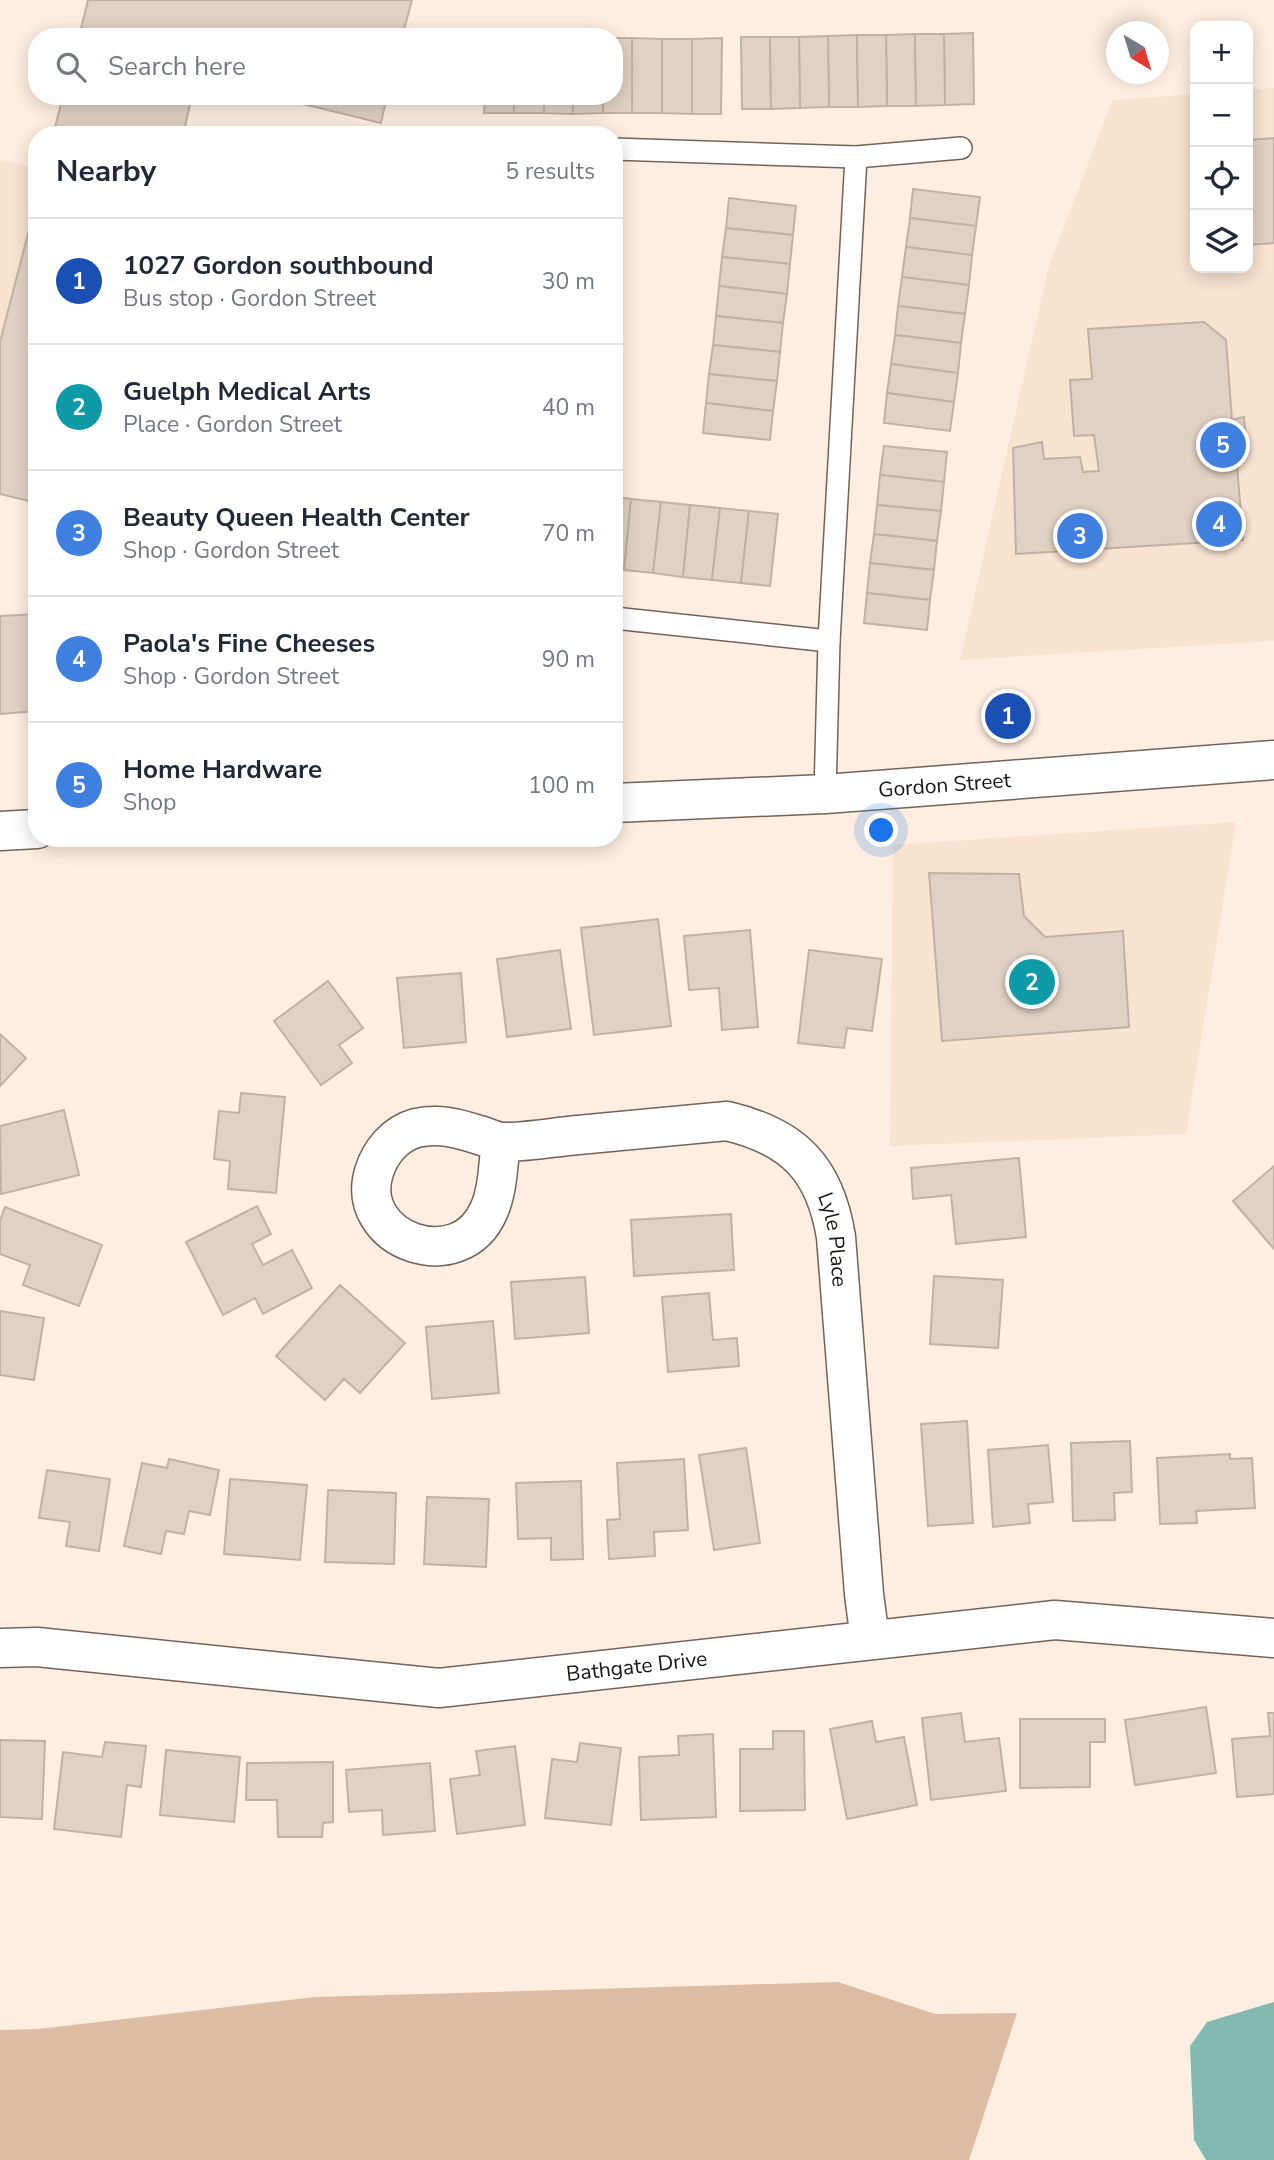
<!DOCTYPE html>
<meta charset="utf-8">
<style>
:root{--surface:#fff;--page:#f2f2f3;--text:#1f2937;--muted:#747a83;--line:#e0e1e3;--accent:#438980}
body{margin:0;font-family:"Nunito Sans",sans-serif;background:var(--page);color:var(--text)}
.controls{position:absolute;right:21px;top:21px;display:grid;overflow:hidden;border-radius:14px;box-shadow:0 4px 18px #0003}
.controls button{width:63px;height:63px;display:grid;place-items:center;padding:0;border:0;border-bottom:2px solid var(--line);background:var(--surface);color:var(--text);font:35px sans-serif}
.compass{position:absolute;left:1106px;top:21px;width:63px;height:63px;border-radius:50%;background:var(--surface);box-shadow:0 4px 18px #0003;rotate:142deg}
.you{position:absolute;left:882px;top:831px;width:24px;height:24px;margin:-18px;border:5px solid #fff;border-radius:50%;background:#1a73e8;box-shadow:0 0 0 10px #1a73e833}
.badge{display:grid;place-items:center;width:46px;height:46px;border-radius:50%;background:var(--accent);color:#fff;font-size:23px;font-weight:700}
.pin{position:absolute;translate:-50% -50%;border:4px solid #fff;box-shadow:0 2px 7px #0006}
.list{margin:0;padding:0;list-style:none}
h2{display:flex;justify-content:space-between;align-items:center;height:91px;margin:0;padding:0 28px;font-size:30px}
h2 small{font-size:23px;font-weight:400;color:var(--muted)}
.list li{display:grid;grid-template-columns:46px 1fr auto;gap:21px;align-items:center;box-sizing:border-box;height:126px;padding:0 28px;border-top:2px solid var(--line)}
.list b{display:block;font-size:26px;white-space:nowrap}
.list p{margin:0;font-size:23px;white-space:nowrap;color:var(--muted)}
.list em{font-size:23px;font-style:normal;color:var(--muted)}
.icon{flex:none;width:38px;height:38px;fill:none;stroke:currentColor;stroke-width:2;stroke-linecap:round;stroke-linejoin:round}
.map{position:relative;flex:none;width:1274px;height:2160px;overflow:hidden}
.search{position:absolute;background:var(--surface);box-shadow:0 4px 18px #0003;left:28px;top:28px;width:595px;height:77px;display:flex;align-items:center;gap:18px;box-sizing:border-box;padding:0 24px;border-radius:28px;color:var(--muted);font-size:26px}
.panel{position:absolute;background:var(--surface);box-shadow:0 4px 18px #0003;left:28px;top:126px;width:595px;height:721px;border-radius:28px}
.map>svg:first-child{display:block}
.built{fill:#f8e2d0}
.green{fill:#dcbca2}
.water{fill:#82b9b1}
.building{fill:#e0d1c4;stroke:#c0b1a5;stroke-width:2}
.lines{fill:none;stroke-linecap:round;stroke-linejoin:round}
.service-casing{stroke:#726459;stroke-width:24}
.minor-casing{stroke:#726459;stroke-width:41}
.secondary-casing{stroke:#726459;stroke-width:41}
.service{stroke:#fff;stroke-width:21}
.minor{stroke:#fff;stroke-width:38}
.secondary{stroke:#fff;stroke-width:38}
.labels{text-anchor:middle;stroke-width:5;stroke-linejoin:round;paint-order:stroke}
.street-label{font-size:21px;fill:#1a1511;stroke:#feeee1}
</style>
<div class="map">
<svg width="1274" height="2160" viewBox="0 0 1274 2160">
<rect width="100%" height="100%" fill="#feeee1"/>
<g class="built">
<path d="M1274,88V641L960,660L1048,269L1112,100L1195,94V268H1248V90Z"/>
<path d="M0,160L37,168V205L0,351Z"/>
<path d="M1236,822L1186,1134L890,1146L893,845Z"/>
</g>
<path class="green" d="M838,1982L935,2014L1017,2013L969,2160H0V2030L38,2029L315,1997Z"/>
<path class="water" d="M1274,2002V2160H1206L1194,2140L1190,2046L1207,2022Z"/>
<g class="building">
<path d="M88,0H412L402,37H79Z"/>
<path d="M973,33L974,104L945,105L944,34Z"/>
<path d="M915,34L916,106H887L886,35Z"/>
<path d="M915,34H944L945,105L916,106Z"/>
<path d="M857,35L858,107H829L828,36Z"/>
<path d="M857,35H886L887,106L858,107Z"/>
<path d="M828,36L829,107L800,108L799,37Z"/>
<path d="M741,37H770L771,109H742Z"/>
<path d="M770,37H799L800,108L771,109Z"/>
<path d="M614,38H632V113H603V96H614Z"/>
<path d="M632,38L662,39V113H632Z"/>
<path d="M722,38L721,114H692V39Z"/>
<path d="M662,39H692V114L662,113Z"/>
<path d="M63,96H192L183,135H53Z"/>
<path d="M270,96H387L381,123Z"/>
<path d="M485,96H514V113H484Z"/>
<rect x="514" y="96" width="30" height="17"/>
<path d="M544,96H573V114L544,113Z"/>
<path d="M573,96H603V113L573,114Z"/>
<path d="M1274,138V243L1248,245V140Z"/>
<path d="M913,189L980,197L976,226L910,218Z"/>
<path d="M729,198L796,206L793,235L726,228Z"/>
<path d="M37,199V503L0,494V342Z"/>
<path d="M910,218L976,226L972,255L906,247Z"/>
<path d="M726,228L793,235L790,264L722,257Z"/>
<path d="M906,247L972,255L969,285L902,277Z"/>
<path d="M722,257L790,264L787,294L719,286Z"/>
<path d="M902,277L969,285L965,314L898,306Z"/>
<path d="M719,286L787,294L783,323L716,316Z"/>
<path d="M898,306L965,314L961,343L895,335Z"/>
<path d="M716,316L783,323L780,352L713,345Z"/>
<path d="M1204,322L1226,340L1232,420L1244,417L1247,452L1236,453L1243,540L1016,554L1013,448L1042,442L1044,459L1080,457L1083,472L1099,471L1094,435L1074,436L1070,380L1092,379L1088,329Z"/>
<path d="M895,335L961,343L958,373L891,364Z"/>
<path d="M713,345L780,352L777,381L709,374Z"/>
<path d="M891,364L958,373L954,402L887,393Z"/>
<path d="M709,374L777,381L773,411L706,403Z"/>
<path d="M887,393L954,402L950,431L884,423Z"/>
<path d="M706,403L773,411L770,440L703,433Z"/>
<path d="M884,446L947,452L944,482L880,475Z"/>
<path d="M880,475L944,482L941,511L877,505Z"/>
<path d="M614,497L631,499L624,570L614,569Z"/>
<path d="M631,499L661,502L653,573L624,570Z"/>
<path d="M661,502L690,505L683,577L653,573Z"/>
<path d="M690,505L720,508L712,580L683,577Z"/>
<path d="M877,505L941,511L937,541L874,534Z"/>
<path d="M720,508L749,511L741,583L712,580Z"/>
<path d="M749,511L778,514L770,586L741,583Z"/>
<path d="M874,534L937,541L934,570L870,563Z"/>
<path d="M870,563L934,570L930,600L867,593Z"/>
<path d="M867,593L930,600L927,630L864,623Z"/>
<path d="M37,614V711L0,714V616Z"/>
<path d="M929,873L1019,874L1024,916L1045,937L1123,931L1129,1027L942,1041Z"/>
<path d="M658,919L671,1026L594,1035L581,928Z"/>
<path d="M750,930L758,1027L722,1030L719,988L689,990L684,936Z"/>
<path d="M560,950L571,1029L507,1037L497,959Z"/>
<path d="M809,950L882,959L872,1031L847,1028L844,1048L798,1043Z"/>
<path d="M461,973L466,1042L404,1048L397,978Z"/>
<path d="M328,981L363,1028L339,1045L352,1063L321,1085L274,1021Z"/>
<path d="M0,1034L26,1058L0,1086Z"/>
<path d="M241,1093L285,1097L276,1193L228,1189L230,1161L214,1159L219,1111L239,1113Z"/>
<path d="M64,1110L79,1175L1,1194L0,1126Z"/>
<path d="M1019,1158L1026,1237L956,1244L951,1195L913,1199L911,1168Z"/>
<path d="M1274,1166V1249L1233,1201Z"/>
<path d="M257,1206L271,1234L252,1244L263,1265L292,1250L312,1288L263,1314L255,1298L223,1315L186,1242Z"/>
<path d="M5,1207L102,1245L79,1306L23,1285L30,1265L0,1254V1221Z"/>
<path d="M731,1214L734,1270L634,1276L631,1220Z"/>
<path d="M934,1276L1003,1280L998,1348L930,1344Z"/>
<path d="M585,1277L589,1333L515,1339L511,1282Z"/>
<path d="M340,1285L405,1343L360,1393L344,1379L325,1400L276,1356Z"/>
<path d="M709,1293L713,1340L737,1338L739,1366L668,1372L662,1297Z"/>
<path d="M0,1311L44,1318L34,1380L0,1375Z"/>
<path d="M493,1321L499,1393L432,1399L426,1327Z"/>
<path d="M967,1421L973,1523L928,1526L921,1424Z"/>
<path d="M1130,1441L1132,1492L1114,1493L1115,1520L1073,1521L1071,1443Z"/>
<path d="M1048,1445L1053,1502L1028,1504L1030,1523L993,1527L988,1450Z"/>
<path d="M746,1448L760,1543L714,1550L699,1455Z"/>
<path d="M1230,1454V1459L1252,1458L1255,1508L1196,1511L1197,1523L1160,1524L1157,1458Z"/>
<path d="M169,1459L219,1470L210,1515L189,1511L184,1534L166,1531L161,1554L124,1546L142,1463L167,1468Z"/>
<path d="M684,1459L688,1530L654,1532L655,1556L609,1559L607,1520L620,1519L617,1463Z"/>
<path d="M47,1470L110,1479L99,1551L66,1546L70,1522L39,1518Z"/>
<path d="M230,1479L307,1485L300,1560L224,1554Z"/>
<path d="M581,1481L583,1559L551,1560V1538L518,1539L516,1483Z"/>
<path d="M328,1490L396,1493L394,1564L325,1562Z"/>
<path d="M427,1497L489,1499L486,1567L424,1564Z"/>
<path d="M1206,1707L1216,1773L1135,1785L1125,1720Z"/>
<path d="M961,1713L965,1742L999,1738L1006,1791L931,1800L922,1718Z"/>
<path d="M1268,1713H1274V1794L1237,1797L1232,1739L1270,1736Z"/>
<path d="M1020,1719H1105V1742H1090V1787L1020,1788Z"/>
<path d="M872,1721L876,1742L904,1737L917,1805L847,1819L830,1729Z"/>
<path d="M773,1731H804L805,1810L740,1811V1749H773Z"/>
<path d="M713,1734L716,1817L641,1820L639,1757L679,1755L678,1736Z"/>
<path d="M0,1740L45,1741L42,1819L0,1817Z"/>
<path d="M105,1742L146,1746L141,1787L127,1785L121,1837L54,1829L63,1752L102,1757Z"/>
<path d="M580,1743L621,1748L611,1825L545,1818L552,1759L577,1762Z"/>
<path d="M515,1746L525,1825L457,1834L450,1779L480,1775L476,1751Z"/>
<path d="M166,1750L240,1757L234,1822L160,1815Z"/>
<path d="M333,1762V1822L323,1823L322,1837H278L277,1800H246L247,1763Z"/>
<path d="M430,1763L435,1831L383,1835L382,1810L349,1812L346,1770Z"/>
</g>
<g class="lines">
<defs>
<g id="service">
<path d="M614,149L856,157L961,148"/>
<path d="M614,618L829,641"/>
<path d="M825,794L829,641L856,157"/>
</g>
<g id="minor">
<path id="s1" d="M501,1142C498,1164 498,1190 489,1210C460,1279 353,1240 374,1172C380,1152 395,1134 416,1128C439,1123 457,1128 479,1135C487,1137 496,1142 504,1142C529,1142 554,1137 578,1135C628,1130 677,1126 727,1121C794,1137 825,1169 836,1237L864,1594L870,1640"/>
<path id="s2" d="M0,1648L37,1647L439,1688L1055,1620L1274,1638"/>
</g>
<g id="secondary">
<path id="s3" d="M614,803L825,794L1274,760"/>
<path d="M0,831L37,829"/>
</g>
</defs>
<use href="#service" class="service-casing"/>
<use href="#minor" class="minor-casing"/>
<use href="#secondary" class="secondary-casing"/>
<use href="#service" class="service"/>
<use href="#minor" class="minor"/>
<use href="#secondary" class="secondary"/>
</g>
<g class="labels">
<g class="street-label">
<text dy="7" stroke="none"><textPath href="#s3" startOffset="331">Gordon Street</textPath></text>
<text dy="7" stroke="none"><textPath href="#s1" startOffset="802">Lyle Place</textPath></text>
<text dy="7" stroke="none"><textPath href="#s2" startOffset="640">Bathgate Drive</textPath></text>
</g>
</g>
</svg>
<div class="controls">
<button>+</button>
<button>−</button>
<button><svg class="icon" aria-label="locate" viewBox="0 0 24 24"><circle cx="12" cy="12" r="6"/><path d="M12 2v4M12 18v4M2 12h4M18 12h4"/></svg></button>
<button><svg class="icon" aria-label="layers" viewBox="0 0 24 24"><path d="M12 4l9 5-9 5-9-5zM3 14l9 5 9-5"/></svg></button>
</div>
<svg class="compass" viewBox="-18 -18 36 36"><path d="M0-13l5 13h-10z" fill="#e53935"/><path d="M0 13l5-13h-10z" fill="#747a83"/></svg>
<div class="you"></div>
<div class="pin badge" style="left:1008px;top:716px;background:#1a4fb4">1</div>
<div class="pin badge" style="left:1032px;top:982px;background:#0f9aa8">2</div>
<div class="pin badge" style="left:1080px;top:536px;background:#3f7fe0">3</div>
<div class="pin badge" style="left:1219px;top:524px;background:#3f7fe0">4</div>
<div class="pin badge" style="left:1223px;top:445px;background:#3f7fe0">5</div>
<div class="search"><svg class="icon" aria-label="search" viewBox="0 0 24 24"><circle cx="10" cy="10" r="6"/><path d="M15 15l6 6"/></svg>Search here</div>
<section class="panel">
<h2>Nearby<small>5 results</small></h2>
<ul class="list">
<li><span class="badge" style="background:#1a4fb4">1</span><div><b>1027 Gordon southbound</b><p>Bus stop · Gordon Street</p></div><em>30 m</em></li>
<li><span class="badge" style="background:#0f9aa8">2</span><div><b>Guelph Medical Arts</b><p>Place · Gordon Street</p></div><em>40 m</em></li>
<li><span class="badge" style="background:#3f7fe0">3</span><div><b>Beauty Queen Health Center</b><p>Shop · Gordon Street</p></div><em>70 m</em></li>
<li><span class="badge" style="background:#3f7fe0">4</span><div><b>Paola's Fine Cheeses</b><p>Shop · Gordon Street</p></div><em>90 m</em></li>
<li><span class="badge" style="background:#3f7fe0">5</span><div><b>Home Hardware</b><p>Shop</p></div><em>100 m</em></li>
</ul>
</section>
</div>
